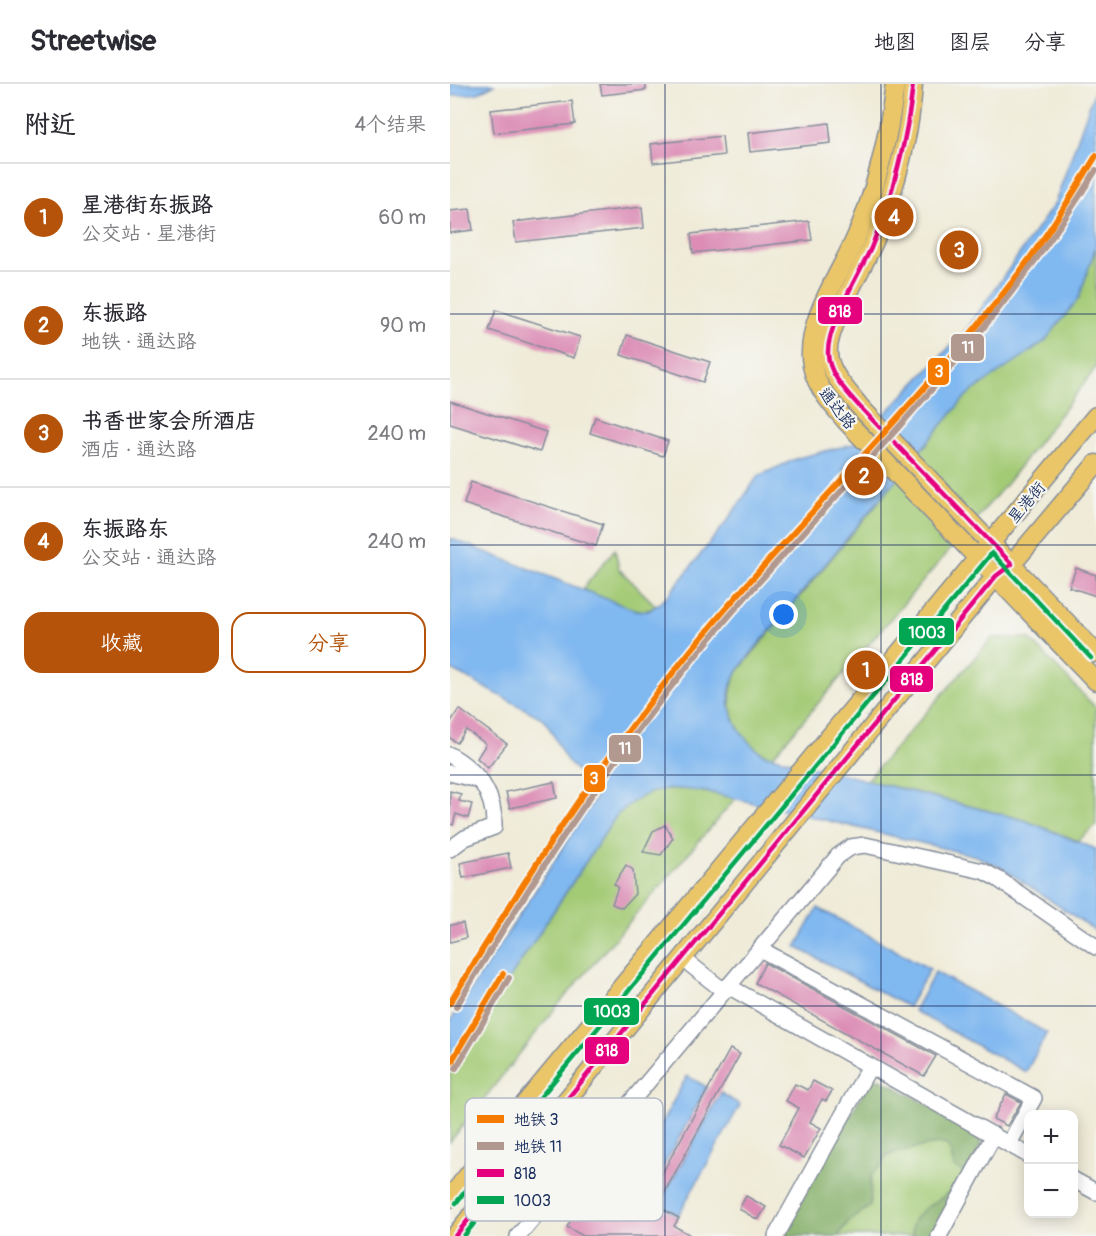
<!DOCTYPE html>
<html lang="zh">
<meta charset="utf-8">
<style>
:root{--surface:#fff;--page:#f2f2f3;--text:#2b2b33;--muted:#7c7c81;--line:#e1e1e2;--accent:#b45309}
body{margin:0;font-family:Pangolin,"LXGW WenKai TC",sans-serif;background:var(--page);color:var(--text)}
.controls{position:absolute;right:18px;bottom:18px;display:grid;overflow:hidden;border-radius:12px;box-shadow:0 3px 15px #0003}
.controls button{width:54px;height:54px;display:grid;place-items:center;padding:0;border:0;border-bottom:2px solid var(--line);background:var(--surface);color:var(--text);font:30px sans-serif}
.you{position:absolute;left:334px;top:531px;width:21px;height:21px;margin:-15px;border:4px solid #fff;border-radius:50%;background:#1a73e8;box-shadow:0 0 0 9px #1a73e833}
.badge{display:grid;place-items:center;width:39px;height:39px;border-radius:50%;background:var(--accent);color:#fff;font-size:20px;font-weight:700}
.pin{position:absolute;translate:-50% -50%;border:3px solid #fff;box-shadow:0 2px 6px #0006}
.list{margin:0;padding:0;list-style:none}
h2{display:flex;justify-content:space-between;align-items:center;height:78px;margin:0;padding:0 24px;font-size:26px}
h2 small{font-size:20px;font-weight:400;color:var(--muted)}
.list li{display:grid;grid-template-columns:39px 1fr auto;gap:18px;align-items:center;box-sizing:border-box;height:108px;padding:0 24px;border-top:2px solid var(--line)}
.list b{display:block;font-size:22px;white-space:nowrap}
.list p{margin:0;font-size:20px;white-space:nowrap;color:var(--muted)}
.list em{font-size:20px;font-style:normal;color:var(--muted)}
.actions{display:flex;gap:12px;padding:18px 24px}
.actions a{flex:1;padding:14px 0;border:2px solid var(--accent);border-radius:18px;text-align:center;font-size:21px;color:var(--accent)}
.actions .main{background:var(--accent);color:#fff}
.map{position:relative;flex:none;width:646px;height:1152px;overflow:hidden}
header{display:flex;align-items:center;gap:36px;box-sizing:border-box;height:84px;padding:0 30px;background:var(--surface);border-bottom:2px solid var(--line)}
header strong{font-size:28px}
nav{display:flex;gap:33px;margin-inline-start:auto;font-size:21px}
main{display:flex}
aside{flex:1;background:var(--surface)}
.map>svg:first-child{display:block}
.green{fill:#a3ca75;stroke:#5f7c6a;stroke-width:1.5}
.forest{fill:#82ae66;stroke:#4e6e62;stroke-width:1.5}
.water{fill:#80b8f0;stroke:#4e74a7;stroke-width:1.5}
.building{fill:#dc8cb5}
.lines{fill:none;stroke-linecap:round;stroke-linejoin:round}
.minor-casing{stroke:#858d9b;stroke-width:18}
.major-casing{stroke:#858d9b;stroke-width:21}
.minor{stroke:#fff;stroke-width:15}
.major{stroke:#eac669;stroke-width:18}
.bus-1-casing{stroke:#f6f6f2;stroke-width:9}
.bus-2-casing{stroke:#f6f6f2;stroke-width:9}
.bus-1{stroke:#e5007d;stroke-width:4.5}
.bus-2{stroke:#00a651;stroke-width:4.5}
.metro-1-casing{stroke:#f6f6f2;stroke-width:10}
.metro-2-casing{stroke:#f6f6f2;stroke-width:10}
.metro-1{stroke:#f57b00;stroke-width:6}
.metro-2{stroke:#b19990;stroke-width:6}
.grid{fill:none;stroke:#1b2f5e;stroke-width:1.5;stroke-opacity:0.55}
.labels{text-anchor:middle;stroke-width:4.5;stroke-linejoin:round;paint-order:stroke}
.street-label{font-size:16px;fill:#1b2f5e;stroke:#f6f6f2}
.key{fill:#f6f6f2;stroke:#b4bac6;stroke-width:1.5}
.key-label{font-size:16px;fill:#1b2f5e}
.line-badge{stroke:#f6f6f2;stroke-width:2}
.badge-label{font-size:16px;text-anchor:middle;font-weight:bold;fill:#fff}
</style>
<header>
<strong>Streetwise</strong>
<nav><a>地图</a><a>图层</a><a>分享</a></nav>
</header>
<main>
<aside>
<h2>附近<small>4个结果</small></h2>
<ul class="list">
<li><span class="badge">1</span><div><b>星港街东振路</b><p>公交站 · 星港街</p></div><em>60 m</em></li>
<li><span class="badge">2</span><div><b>东振路</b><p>地铁 · 通达路</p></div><em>90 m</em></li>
<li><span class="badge">3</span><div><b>书香世家会所酒店</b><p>酒店 · 通达路</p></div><em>240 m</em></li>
<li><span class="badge">4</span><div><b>东振路东</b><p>公交站 · 通达路</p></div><em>240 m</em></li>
</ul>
<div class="actions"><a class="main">收藏</a><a>分享</a></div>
</aside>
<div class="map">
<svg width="646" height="1152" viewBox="0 0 646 1152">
<rect width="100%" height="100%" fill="#f6f6f2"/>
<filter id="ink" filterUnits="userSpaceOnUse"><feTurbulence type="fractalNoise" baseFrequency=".0167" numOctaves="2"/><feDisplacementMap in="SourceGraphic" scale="12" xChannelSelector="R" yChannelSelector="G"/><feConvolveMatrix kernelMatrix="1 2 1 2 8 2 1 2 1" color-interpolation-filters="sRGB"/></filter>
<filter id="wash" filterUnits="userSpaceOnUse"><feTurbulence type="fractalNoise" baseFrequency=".008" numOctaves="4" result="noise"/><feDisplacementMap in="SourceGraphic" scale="24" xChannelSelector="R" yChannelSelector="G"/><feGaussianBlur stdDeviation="1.35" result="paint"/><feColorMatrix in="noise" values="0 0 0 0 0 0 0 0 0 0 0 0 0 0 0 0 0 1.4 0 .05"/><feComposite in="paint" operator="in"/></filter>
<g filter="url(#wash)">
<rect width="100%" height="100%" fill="#efebd8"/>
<g class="green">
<path d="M646,162V283L642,289L557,399L322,673C287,660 270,620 288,587L517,311L595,257L631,207Z"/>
<path d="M165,465L169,485L206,522C188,536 151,513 132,506Z"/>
<path d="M542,554H579L646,624V741L628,757L574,736L417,696Z"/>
<path d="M230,703L286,714L108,921L0,1058V985L166,732C184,714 205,702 230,703Z"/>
<path d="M425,995L530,1054L531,1060L483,1152H331Z"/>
</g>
<g class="forest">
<path d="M421,995H431L527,1048L531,1060L517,1090L504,1083C502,1076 502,1066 496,1061C490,1056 448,1069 437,1071L431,1082L421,1091L420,1122L398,1138L388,1152H331Z"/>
<path d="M508,1100H511L483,1152H462C457,1124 492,1120 508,1100Z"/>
</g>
<g class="water">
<path d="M0,0H45L28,9L0,12Z"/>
<path d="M646,3V162L629,214L595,257L517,311L302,568C294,579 283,591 280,605C275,630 293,657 313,670L574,736L646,765V847L552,784L526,772L262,709C220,702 198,700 166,732L0,985V938L145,714C143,694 123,688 114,672C106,658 103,646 92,634L0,585V454L185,526L199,527L216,514L278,436L308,392L348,374L407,359L516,246L605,119Z"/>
<path d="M368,824L480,885L458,923L346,863Z"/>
<path d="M485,888L597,949L576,988L464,927Z"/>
<path d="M237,992L257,1003L196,1114L177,1103Z"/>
<path d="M271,1009L290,1021L228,1132L209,1120Z"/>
</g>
<g id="blocks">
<g class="building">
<path d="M150,0H196V6L152,11Z"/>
<path d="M122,17L125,40L44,49L41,26Z"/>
<path d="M379,39L381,59L300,68L298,49Z"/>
<path d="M272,52L274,71L203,79L201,60Z"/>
<path d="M192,123L194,144L66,158L63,138Z"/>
<path d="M20,125L23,146L0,149V127Z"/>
<path d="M359,137L362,156L243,169L241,150Z"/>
<path d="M46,226L130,253L124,274L39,246Z"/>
<path d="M177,251L260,278L253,298L171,271Z"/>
<path d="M0,317L96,348L90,368L0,340Z"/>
<path d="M145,333L218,357L213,372L140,349Z"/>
<path d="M21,398L153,440L146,462L14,420Z"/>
<path d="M626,484L646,491V512L619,503Z"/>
<path d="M9,625L57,660L38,684L27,674L36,660L16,646L7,659L0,654V639Z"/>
<path d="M104,698L107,714L60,724L56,708Z"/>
<path d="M0,707L11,710L9,717L22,720L18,734L6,730L3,741L0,740Z"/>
<path d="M215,741L223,754L211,771L193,768L203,747Z"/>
<path d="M58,769L61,784L13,794L10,779Z"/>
<path d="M176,781L183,786L185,810L172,824L162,820L168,803L164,800Z"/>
<path d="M13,839L16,854L0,858V841Z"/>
<path d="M315,879L486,972L474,992L305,899Z"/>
<path d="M280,965L290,970L207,1122L229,1134L224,1142L242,1152H133L117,1143L143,1096L173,1112L176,1105L197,1117Z"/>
<path d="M363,997L382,1007L376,1017L372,1015L360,1038L371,1044L354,1074L329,1061L349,1024L336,1017L345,1000L358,1006Z"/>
<path d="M556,1010L571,1018L557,1042L543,1035Z"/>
<path d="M296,1112L316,1123L308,1136L289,1125Z"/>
</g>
</g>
</g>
<g filter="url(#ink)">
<use href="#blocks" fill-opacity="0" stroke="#858d9b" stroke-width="1.5"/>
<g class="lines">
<defs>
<g id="minor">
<path d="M0,671C28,687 45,710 44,743L15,754L0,765"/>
<path d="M0,689L31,697"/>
<path d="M310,865L584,1014L559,1060"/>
<path d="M232,874L274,907"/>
<path d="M278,902L578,1071"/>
<path d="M624,1096L646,1108"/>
<path d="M68,1152L388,772L401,763L415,761L533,787L548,795L646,863"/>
<path d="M326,1152L420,982"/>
<path d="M489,1152L544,1051"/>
</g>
<g id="major">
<path d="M445,0C439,51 427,103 407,151C391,189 359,231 361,274C363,300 380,318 396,337L646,597"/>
<path d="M463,0C460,54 445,105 425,155C414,182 376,244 378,269C379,290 398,307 410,323L646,569"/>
<path d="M0,1114L73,1022L646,332"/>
<path d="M5,1152L546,492L562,480L646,380"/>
</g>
</defs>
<use href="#minor" class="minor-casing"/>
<use href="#major" class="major-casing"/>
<use href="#minor" class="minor"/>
<use href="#major" class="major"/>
<defs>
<path id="bus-1" d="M5,1152L546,492L562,480L410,323C397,308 378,290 378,269C377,242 409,190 421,164C443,111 457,57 463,0"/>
<g id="bus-2">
<path d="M6,1119L79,1027L542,469L641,574"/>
<path d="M14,1152L55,1100"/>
</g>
</defs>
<use href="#bus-1" class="bus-1-casing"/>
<use href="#bus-2" class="bus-2-casing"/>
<use href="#bus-1" class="bus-1"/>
<use href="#bus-2" class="bus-2"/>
<defs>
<g id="metro-1">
<path d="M0,919C82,782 169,649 273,528C369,417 473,313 563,197C594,157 620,115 646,72"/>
<path d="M0,980L53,890"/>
</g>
<g id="metro-2">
<path d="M6,923C88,786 175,653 279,532C407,385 544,253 646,86"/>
<path d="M6,984L59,894"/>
</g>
</defs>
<use href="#metro-1" class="metro-1-casing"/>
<use href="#metro-2" class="metro-2-casing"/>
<use href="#metro-1" class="metro-1"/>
<use href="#metro-2" class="metro-2"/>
</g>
</g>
<path class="grid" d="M215,0V1152M431,0V1152M0,230H646M0,461H646M0,691H646M0,922H646"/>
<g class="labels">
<g class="street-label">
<text transform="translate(388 324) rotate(51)" y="6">通达路</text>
<text transform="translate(576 418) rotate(-50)" y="6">星港街</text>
</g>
</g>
<rect x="15" y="1014" width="198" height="123" rx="9" class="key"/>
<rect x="27" y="1031" width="27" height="8" fill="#f57b00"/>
<rect x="27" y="1058" width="27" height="8" fill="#b19990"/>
<rect x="27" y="1085" width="27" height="8" fill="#e5007d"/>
<rect x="27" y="1112" width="27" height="8" fill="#00a651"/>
<g class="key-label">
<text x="64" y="1041">地铁 3</text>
<text x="64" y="1068">地铁 11</text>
<text x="64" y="1095">818</text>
<text x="64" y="1122">1003</text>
</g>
<g class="line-badge">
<rect x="367" y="212" width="46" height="29" rx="6" fill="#e5007d"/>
<rect x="500" y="249" width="35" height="29" rx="6" fill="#b19990"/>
<rect x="477" y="273" width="23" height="29" rx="6" fill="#f57b00"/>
<rect x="448" y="533" width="57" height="29" rx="6" fill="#00a651"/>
<rect x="439" y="581" width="45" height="28" rx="6" fill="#e5007d"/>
<rect x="158" y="650" width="34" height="29" rx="6" fill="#b19990"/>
<rect x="133" y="680" width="23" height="29" rx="6" fill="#f57b00"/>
<rect x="133" y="913" width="57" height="29" rx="6" fill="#00a651"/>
<rect x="134" y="952" width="46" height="29" rx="6" fill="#e5007d"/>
</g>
<g class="badge-label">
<text x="390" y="233">818</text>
<text x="518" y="269">11</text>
<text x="489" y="293">3</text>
<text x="477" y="554">1003</text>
<text x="462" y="601">818</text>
<text x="175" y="670">11</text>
<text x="144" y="700">3</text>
<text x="162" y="933">1003</text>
<text x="157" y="972">818</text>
</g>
</svg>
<div class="controls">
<button>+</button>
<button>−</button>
</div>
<div class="you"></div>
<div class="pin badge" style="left:416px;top:586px">1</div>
<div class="pin badge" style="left:414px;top:392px">2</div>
<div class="pin badge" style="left:509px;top:166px">3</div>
<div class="pin badge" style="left:444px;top:133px">4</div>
</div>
</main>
